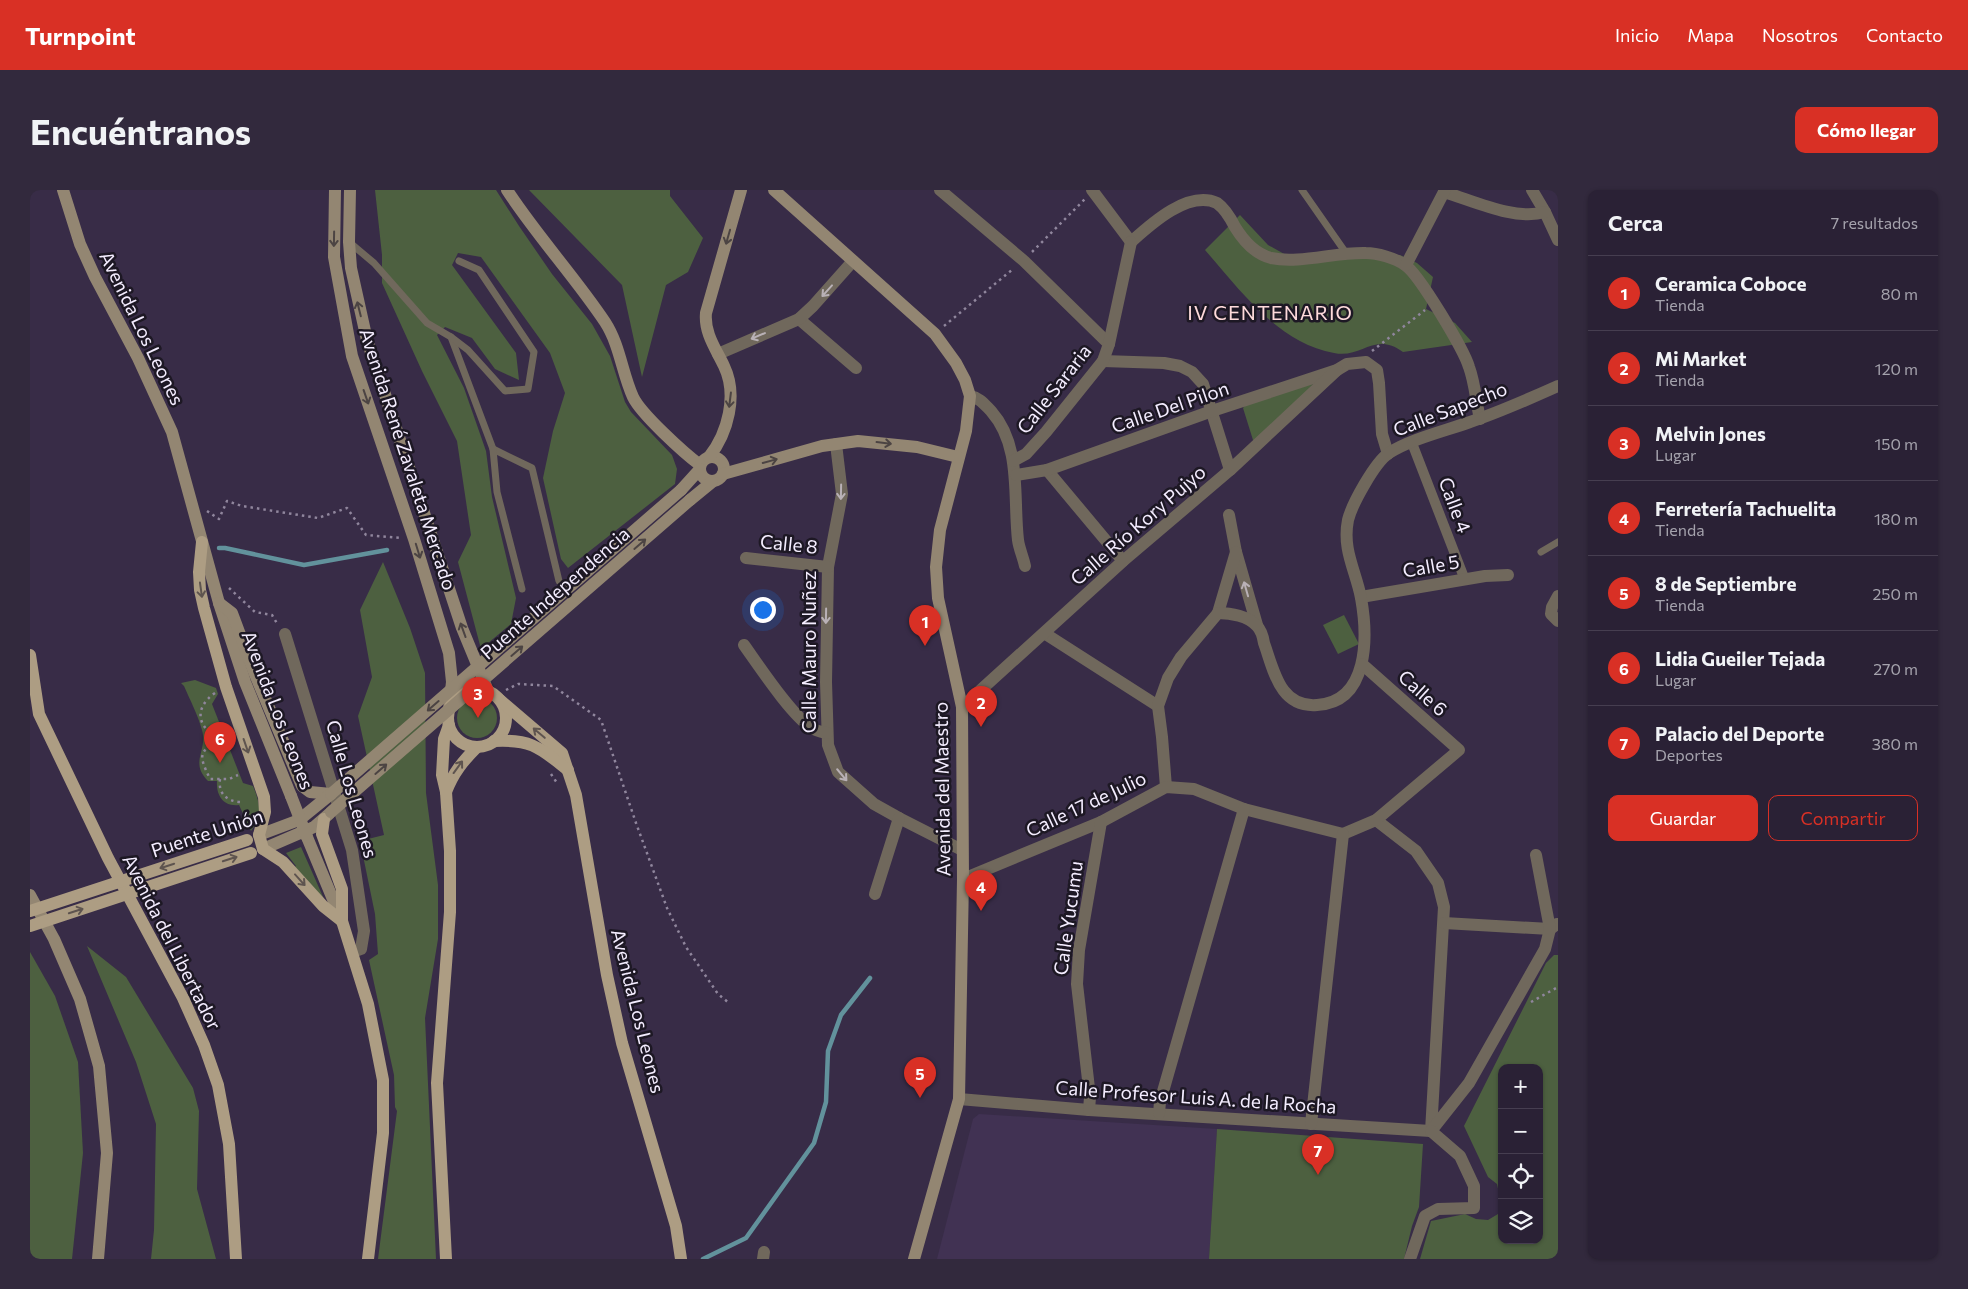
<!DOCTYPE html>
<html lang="es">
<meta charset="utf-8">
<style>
:root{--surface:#2a2135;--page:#32293d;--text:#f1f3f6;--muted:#a5a3ad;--line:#463e50;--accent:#d93025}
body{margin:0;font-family:Commissioner,sans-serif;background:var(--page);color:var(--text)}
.controls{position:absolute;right:15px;bottom:15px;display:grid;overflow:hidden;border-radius:10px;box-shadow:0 1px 4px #0004}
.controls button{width:45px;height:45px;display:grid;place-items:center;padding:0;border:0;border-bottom:1px solid var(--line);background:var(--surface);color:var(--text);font:25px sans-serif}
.you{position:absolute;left:732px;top:419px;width:18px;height:18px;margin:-12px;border:4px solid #fff;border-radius:50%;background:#1a73e8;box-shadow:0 0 0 8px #1a73e833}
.badge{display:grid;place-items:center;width:32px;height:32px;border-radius:50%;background:var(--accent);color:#fff;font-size:16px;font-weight:700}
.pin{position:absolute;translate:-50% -41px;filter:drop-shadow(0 1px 2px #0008)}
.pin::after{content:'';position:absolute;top:26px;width:18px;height:15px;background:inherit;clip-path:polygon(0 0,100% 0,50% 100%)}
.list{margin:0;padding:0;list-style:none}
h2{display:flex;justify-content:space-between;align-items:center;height:65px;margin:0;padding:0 20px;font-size:21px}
h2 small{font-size:16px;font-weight:400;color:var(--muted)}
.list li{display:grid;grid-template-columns:32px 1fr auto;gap:15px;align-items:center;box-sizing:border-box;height:75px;padding:0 20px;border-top:1px solid var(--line)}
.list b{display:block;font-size:19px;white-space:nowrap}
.list p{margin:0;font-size:16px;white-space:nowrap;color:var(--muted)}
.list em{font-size:16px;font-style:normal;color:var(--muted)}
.actions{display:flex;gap:10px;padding:15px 20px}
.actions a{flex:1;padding:11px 0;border:1px solid var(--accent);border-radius:10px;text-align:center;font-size:18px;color:var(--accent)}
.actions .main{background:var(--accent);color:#fff}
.icon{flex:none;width:28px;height:28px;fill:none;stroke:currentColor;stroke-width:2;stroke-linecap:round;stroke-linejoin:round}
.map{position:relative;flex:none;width:1528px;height:1069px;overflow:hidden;border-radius:10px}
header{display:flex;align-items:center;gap:30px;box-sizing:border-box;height:70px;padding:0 25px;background:var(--accent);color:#fff}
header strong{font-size:24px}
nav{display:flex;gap:28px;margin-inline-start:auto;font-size:18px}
.intro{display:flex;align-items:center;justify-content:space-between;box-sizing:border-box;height:120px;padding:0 30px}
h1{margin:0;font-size:35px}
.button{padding:12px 22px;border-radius:10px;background:var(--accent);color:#fff;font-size:18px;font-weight:700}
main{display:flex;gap:30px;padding:0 30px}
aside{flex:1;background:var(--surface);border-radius:10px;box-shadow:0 1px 4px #0004}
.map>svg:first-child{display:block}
.built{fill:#413253}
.green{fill:#4d6040;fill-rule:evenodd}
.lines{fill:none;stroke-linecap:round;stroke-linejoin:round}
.stream{stroke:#62929c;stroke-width:4.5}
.path{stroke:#90869d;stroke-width:2.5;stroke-dasharray:2.5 4;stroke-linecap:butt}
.service{stroke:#70685c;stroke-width:7}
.pedestrian{stroke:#70685c;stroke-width:10}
.minor{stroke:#70685c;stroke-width:12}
.secondary{stroke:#938672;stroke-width:12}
.primary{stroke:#ad9d83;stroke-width:12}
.secondary-bridge{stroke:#938672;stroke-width:12}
.primary-bridge{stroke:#ad9d83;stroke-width:12}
.oneway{stroke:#4c4443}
.oneway2{stroke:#b9b1b6}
.oneway3{stroke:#5e544f}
.labels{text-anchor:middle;stroke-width:5;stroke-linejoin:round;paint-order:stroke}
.street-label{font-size:19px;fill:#f4edff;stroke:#1d1824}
.neighbourhood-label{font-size:20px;letter-spacing:1px;fill:#fedadb;stroke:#1d1824}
</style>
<header>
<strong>Turnpoint</strong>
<nav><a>Inicio</a><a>Mapa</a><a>Nosotros</a><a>Contacto</a></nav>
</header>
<div class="intro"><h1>Encuéntranos</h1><a class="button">Cómo llegar</a></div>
<main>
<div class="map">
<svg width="1528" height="1069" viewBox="0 0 1528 1069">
<rect width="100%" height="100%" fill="#382c47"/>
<path class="built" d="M949,924L1187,939L1179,1069H907L943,929Z"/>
<g class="green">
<path d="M345,0H466L489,36L522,84L562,134L580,166L595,212L601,222L642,265L647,279L645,294L538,378L531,369L513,288L523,241L535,203L520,163L451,67L428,63L422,75L486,163L489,190L465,179L442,148L415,137L407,145L434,198L456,261L462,307L486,408L481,434L451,459L428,372L441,345L427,251L392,181L352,93V65Z"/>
<path d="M499,0H640V6L673,48L658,82L636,95L612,187L592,95Z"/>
<path d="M1210,25L1238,55L1256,65H1370L1387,73L1403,87L1396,119L1425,133L1442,152L1373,162C1344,141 1332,169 1304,163C1248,153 1210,100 1175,60Z"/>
<path d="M1286,191L1229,253L1223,250L1213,218L1217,213Z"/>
<path d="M353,372L380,438L395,483L396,603L408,695V749L395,828L406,1069H348L367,921L365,917L364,885L339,770L348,764L345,724L330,651L354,645L328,526L342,487L330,420Z"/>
<path d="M1314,425L1329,454L1308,464L1293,435Z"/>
<path d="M165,490L186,498L188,504L182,514L213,593L223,596C230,613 233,625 221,641L209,615C193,617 186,605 187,591H178C159,572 178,561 172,540C168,525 160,510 154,496L151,493Z"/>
<circle cx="447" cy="528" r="20"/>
<path d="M271,657L294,709L265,677L266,676L256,663Z"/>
<path d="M57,756L96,787L163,898L169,921L167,999L186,1069H121L124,1040L126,934L106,872Z"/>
<path d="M0,762L25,806L48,872L53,963L42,1069H0Z"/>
<path d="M1524,765H1528V1069H1390L1401,1031L1435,1024L1446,1029L1458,1030L1468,1024L1471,1013L1467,994L1458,987L1434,936L1516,773ZM1472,878H1509V1050H1472Z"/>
<path d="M1187,939L1393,954L1389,1017L1382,1036L1374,1069H1179Z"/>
</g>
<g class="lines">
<g class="stream">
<path d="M189,358H195L274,375L357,360"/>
<path d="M673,1069L716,1048L784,953L796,912L798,861L811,825L840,788"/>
</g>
<g class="path">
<path d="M1002,62L1055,9"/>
<path d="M914,136L983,79"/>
<path d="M1342,161L1395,120"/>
<path d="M177,321L189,329L197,311L212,316L288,328L317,318L336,345L371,348"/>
<path d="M199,398L225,422L242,425L248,435"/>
<path d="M476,500L488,494L523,496L571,530L606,633L637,718L656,757L673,782L688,804L699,813"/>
<path d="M185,503C162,519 168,540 192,549"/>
<path d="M192,549C167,562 169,565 180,589H199L208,585"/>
<path d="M521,584L527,593"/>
<path d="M190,589C188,604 197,611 210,612"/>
<path d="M1501,812L1528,797"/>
</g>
<g class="service">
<path d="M1272,0L1316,63"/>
<path d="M319,52L344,73L397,133L421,147L463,259L502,278L529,391"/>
<path d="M421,147L438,160L475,201L498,199L504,162L449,80L429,71"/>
<path d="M463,259L467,302L492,399"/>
<path d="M1511,362L1528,352"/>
</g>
<path class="pedestrian" d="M1382,253L1435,390"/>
<g class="minor">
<path d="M910,0L994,71L1079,154"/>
<path d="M1062,0L1101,52"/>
<path d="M1502,0L1515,22L1528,50"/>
<path d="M1414,2C1444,11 1485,31 1515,22"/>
<path d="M1101,52C1121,34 1158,0 1187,13C1194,18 1201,29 1205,37C1213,50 1225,64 1241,68C1270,74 1305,62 1336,63C1347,63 1365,68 1375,75C1389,84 1434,160 1439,177C1445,193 1446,212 1450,229"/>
<path d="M1376,75L1415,0"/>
<path d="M769,129L826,178"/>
<path d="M688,164L769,129L783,116L823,71"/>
<path d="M1073,171L1134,173L1150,176L1162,182L1173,194L1200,280"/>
<path d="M940,206C950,208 954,214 961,221C992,256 983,306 988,350C989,358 993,367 995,376"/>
<path d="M806,254L812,304L798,377L796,492L798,555L808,582L844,614L869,628L932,660"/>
<path d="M983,271L996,264L1016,242L1073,171L1079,154L1101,52"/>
<path d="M1017,280L1093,371"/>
<path d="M986,285L1017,280L1182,221L1307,180L1317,174L1336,172L1347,180L1349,193L1352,244L1358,264"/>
<path d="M1199,325L1206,362L1227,435"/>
<path d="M716,368L798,377"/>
<path d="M1528,406L1522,417L1521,424L1528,431"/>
<path d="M1331,407L1455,386L1478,385"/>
<path d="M1188,423L1206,362"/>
<path d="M1014,443L1128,516"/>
<path d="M255,444L322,660L334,741L331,759L323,762"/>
<path d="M714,455C729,476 762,526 782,538C786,541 792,542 797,543"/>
<path d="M932,517L1093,371L1200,280L1307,180"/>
<path d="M1136,597L1132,547L1128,516L1138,488L1151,467L1188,423C1201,423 1218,426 1227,436C1231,440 1233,447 1234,453C1244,481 1250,518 1287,515C1339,512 1338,447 1331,408C1326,381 1312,360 1318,330C1322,314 1345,272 1359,263C1381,249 1415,241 1440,232C1470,222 1499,209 1528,196"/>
<path d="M1346,630L1386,661L1408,693L1414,717L1401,941"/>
<path d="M1313,644L1346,630L1429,560L1332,474"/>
<path d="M933,689L1071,632L1136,597L1164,599L1214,619L1313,644"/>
<path d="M845,704L869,628"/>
<path d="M1414,733L1520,739L1527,734"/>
<path d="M929,909L1059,920L1401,941"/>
<path d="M1059,920L1060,907L1047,794L1049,760L1071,632"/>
<path d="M1129,923L1130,912L1214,619"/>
<path d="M1281,934L1313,644"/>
<path d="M1401,941L1439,893L1515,759L1520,739L1506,665"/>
<path d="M733,1069L734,1062"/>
<path d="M1380,1069L1395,1026L1408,1019L1444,1018V996L1430,966L1401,941"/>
</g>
<g class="secondary">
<path d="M33,0L50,54L65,87L108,168L142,242L189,413L215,492L261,606"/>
<path d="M305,0L304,67L322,166L384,349L419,463L422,492L419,519"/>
<path d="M320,0L319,52L321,78L337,150L432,438L458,501"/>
<path d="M477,0C507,46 545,87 575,132C590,155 592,183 603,207C611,224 654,263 670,275"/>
<path d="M744,0L905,144L926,173L935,190L940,206L936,241L910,340L906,377L908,408L932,517L933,689L929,909L884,1069"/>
<circle cx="682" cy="279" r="12"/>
<path d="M679,267C698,243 708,205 694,176C686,159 674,143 676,123L711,0"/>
<path d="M693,284L792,256L828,251L887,257L928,267"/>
<path d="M651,300L670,279"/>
<path d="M660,310L682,292"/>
<path d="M189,413L202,423L224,482L272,596L280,602L301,604"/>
<path d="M229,645L269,630L301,604"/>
<path d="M277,647L312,731"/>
<path d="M233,659L284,637L299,624"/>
<path d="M0,705L24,749L50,809L69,876L77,963L68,1069"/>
</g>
<g class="primary">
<path d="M172,352L169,382L170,400L174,418L196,497L234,607L235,622L229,645L233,659L253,672L293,716L312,731"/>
<path d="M0,465L9,524L78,668L153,808L174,855L188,895L199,954L206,1069"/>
<circle cx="447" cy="528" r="29"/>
<path d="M470,510L532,563L546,605L577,785L592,853L646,1036L651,1069"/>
<path d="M464,551C502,549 510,558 538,580"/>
<path d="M416,602C423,583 433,571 447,557"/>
<path d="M294,629L292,644L312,699V731L338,814L353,890V943L338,1069"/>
<path d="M416,1069L407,893L420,722V661L416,602L412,585L414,549L419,535"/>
</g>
<g class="secondary-bridge">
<path d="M301,604L651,300"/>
<path d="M261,606L277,647"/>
<path d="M301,622L660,310"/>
</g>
<g class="primary-bridge">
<path d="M0,721L217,650"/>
<path d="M0,736L221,663"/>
</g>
</g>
<defs><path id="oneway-shaft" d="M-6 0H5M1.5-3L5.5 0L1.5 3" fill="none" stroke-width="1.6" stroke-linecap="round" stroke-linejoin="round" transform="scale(1.25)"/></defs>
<g class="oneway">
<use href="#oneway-shaft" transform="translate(698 47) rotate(106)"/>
<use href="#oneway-shaft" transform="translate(304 49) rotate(91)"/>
<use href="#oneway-shaft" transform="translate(329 119) rotate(-104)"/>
<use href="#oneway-shaft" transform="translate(336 207) rotate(71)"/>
<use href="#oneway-shaft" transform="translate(700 210) rotate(97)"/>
<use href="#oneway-shaft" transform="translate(854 253) rotate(7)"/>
<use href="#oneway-shaft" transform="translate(740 271) rotate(-15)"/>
<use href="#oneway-shaft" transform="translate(610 354) rotate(-41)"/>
<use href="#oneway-shaft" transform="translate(388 361) rotate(73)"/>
<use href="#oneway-shaft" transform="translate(433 440) rotate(-110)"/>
<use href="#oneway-shaft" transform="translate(487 461) rotate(-41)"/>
<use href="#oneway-shaft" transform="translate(403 516) rotate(139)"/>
<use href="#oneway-shaft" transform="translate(351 579) rotate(-41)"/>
</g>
<g class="oneway2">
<use href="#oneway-shaft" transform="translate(797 101) rotate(132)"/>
<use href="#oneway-shaft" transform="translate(728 146) rotate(157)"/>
<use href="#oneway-shaft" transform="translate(811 302) rotate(91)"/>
<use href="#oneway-shaft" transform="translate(1216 399) rotate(-106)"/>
<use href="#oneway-shaft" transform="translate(796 426) rotate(91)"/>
<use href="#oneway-shaft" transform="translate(812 585) rotate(50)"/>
</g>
<g class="oneway3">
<use href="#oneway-shaft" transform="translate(171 400) rotate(82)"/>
<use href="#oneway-shaft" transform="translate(509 543) rotate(-140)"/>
<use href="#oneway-shaft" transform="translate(216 556) rotate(71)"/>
<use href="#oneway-shaft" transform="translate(428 577) rotate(-54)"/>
<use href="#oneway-shaft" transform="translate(200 669) rotate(-18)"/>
<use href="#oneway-shaft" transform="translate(137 676) rotate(162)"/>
<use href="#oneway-shaft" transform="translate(270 690) rotate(48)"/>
<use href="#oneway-shaft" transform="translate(46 721) rotate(-18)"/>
</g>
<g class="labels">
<g class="street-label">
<text transform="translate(112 138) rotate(64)" y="7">Avenida Los Leones</text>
<text transform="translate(1024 199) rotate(-52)" y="7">Calle Sararia</text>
<text transform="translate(1140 217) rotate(-19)" y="7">Calle Del Pilon</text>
<text transform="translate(1420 219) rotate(-21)" y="7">Calle Sapecho</text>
<text transform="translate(378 269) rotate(72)" y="7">Avenida René Zavaleta Mercado</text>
<text transform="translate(1425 315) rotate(69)" y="7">Calle 4</text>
<text transform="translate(1108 335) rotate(-41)" y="7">Calle Río Kory Pujyo</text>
<text transform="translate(759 354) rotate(6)" y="7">Calle 8</text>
<text transform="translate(1401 376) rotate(-10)" y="7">Calle 5</text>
<text transform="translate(525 403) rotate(-41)" y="7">Puente Independencia</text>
<text transform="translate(779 462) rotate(-90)" y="7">Calle Mauro Nuñez</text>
<text transform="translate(1393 503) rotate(42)" y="7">Calle 6</text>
<text transform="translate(248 520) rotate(69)" y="7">Avenida Los Leones</text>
<text transform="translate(322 599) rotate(74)" y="7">Calle Los Leones</text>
<text transform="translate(912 599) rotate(-91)" y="7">Avenida del Maestro</text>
<text transform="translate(1056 614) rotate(-25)" y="7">Calle 17 de Julio</text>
<text transform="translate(177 643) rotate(-18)" y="7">Puente Unión</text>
<text transform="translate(1038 728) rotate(-82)" y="7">Calle Yucumu</text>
<text transform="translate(142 752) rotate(63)" y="7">Avenida del Libertador</text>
<text transform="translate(608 821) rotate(76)" y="7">Avenida Los Leones</text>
<text transform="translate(1166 907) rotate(4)" y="7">Calle Profesor Luis A. de la Rocha</text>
</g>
<g class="neighbourhood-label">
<text x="1240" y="130">IV CENTENARIO</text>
</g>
</g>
</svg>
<div class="controls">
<button>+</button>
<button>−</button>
<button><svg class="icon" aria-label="locate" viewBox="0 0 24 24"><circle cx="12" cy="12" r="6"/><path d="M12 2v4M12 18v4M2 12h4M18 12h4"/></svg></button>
<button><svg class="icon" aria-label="layers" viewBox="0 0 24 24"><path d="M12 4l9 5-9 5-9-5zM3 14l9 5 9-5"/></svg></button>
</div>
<div class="you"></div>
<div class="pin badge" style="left:895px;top:456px">1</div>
<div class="pin badge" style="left:951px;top:537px">2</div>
<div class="pin badge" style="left:448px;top:528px">3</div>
<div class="pin badge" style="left:951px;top:721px">4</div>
<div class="pin badge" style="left:890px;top:908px">5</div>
<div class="pin badge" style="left:190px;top:573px">6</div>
<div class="pin badge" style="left:1288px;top:985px">7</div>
</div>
<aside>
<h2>Cerca<small>7 resultados</small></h2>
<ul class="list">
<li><span class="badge">1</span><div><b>Ceramica Coboce</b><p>Tienda</p></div><em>80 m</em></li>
<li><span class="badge">2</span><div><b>Mi Market</b><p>Tienda</p></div><em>120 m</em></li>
<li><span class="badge">3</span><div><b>Melvin Jones</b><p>Lugar</p></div><em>150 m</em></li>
<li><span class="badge">4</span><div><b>Ferretería Tachuelita</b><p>Tienda</p></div><em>180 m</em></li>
<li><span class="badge">5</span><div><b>8 de Septiembre</b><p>Tienda</p></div><em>250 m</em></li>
<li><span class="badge">6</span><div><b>Lidia Gueiler Tejada</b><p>Lugar</p></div><em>270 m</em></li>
<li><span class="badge">7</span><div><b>Palacio del Deporte</b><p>Deportes</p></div><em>380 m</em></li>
</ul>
<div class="actions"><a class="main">Guardar</a><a>Compartir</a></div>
</aside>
</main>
